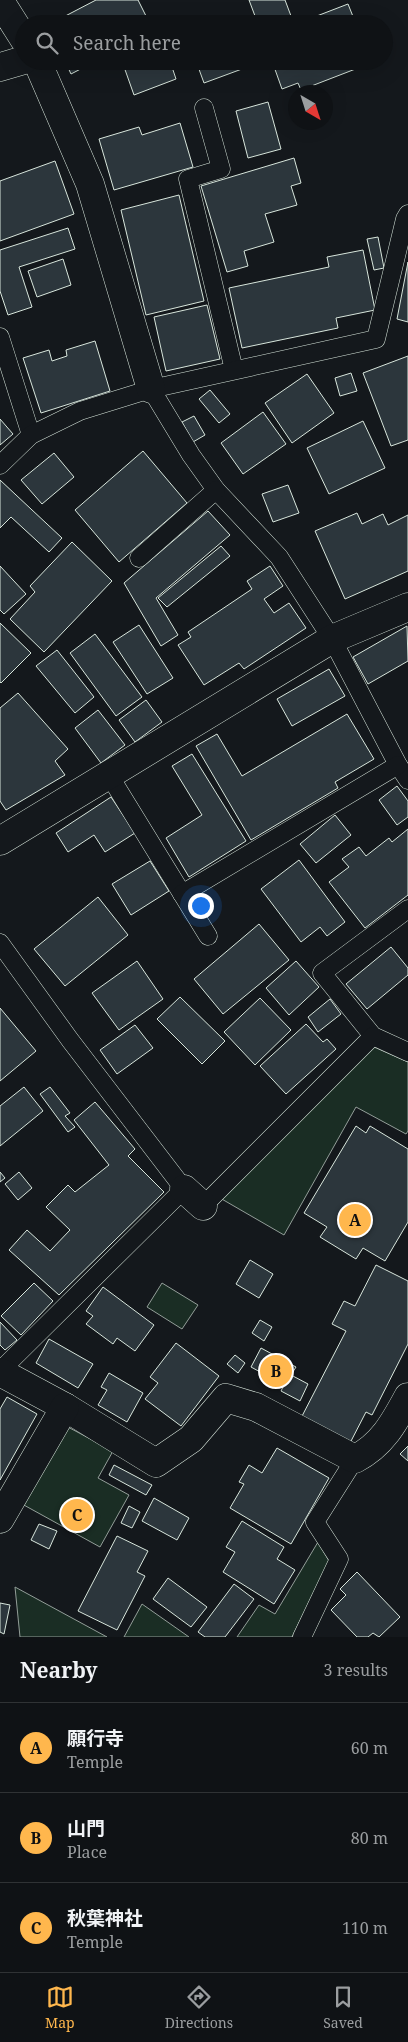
<!DOCTYPE html>
<meta charset="utf-8">
<style>
:root{--surface:#0f1215;--page:#181b1e;--text:#f1f3f6;--muted:#9b9ea0;--line:#2f3234;--accent:#ffb74d}
body{margin:0;font-family:"Noto Serif","Noto Sans JP",serif;background:var(--page);color:var(--text)}
.compass{position:absolute;left:288px;top:85px;width:45px;height:45px;border-radius:50%;background:var(--surface);box-shadow:0 5px 20px #0002;rotate:141deg}
.you{position:absolute;left:200px;top:905px;width:18px;height:18px;margin:-12px;border:4px solid #fff;border-radius:50%;background:#1a73e8;box-shadow:0 0 0 8px #1a73e833}
.badge{display:grid;place-items:center;width:32px;height:32px;border-radius:50%;background:var(--accent);color:#111;font-size:16px;font-weight:700}
.pin{position:absolute;translate:-50% -50%;border:2px solid #fff;box-shadow:0 1px 5px #0006}
.list{margin:0;padding:0;list-style:none}
h2{display:flex;justify-content:space-between;align-items:center;height:65px;margin:0;padding:0 20px;font-size:21px}
h2 small{font-size:16px;font-weight:400;color:var(--muted)}
.list li{display:grid;grid-template-columns:32px 1fr auto;gap:15px;align-items:center;box-sizing:border-box;height:90px;padding:0 20px;border-top:1px solid var(--line)}
.list b{display:block;font-size:19px;white-space:nowrap}
.list p{margin:0;font-size:16px;white-space:nowrap;color:var(--muted)}
.list em{font-size:16px;font-style:normal;color:var(--muted)}
.icon{flex:none;width:28px;height:28px;fill:none;stroke:currentColor;stroke-width:2;stroke-linecap:round;stroke-linejoin:round}
.map{position:relative;flex:none;width:408px;height:1637px;overflow:hidden}
.search{position:absolute;background:var(--surface);box-shadow:0 5px 20px #0002;left:15px;right:15px;top:15px;height:55px;display:flex;align-items:center;gap:12px;box-sizing:border-box;padding:0 18px;border-radius:28px;color:var(--muted);font-size:19px}
.sheet{height:335px;background:var(--surface)}
nav{display:flex;justify-content:space-around;align-items:center;box-sizing:border-box;height:70px;border-top:1px solid var(--line);background:var(--surface);font-size:14px;color:var(--muted)}
nav a{display:grid;justify-items:center;gap:2px}
nav .on{color:var(--accent)}
.map>svg:first-child{display:block}
.green{fill:#1a2d24;stroke:#939e99}
.building{fill:#2c363c;stroke:#d8e6dc}
.lines{fill:none;stroke-linecap:round;stroke-linejoin:round}
.lane-casing{stroke:#d8e6dc;stroke-width:19}
.street-casing{stroke:#d8e6dc;stroke-width:29}
.lane{stroke:#14181c;stroke-width:18}
.street{stroke:#14181c;stroke-width:28}
</style>
<div class="map">
<svg width="408" height="1637" viewBox="0 0 408 1637">
<rect width="100%" height="100%" fill="#14181c"/>
<g class="green">
<path d="M374,1047L408,1062V1131L406,1134L356,1107L284,1235L220,1198Z"/>
<path d="M162,1283L198,1305L182,1329L147,1307Z"/>
<path d="M66,1426L113,1451L98,1478L129,1495L100,1547L22,1504Z"/>
<path d="M318,1542L329,1561L292,1637H237L259,1605L275,1614Z"/>
<path d="M15,1587L107,1637H20Z"/>
<path d="M142,1604L189,1637H124Z"/>
</g>
<g class="building">
<path d="M96,0H138L150,24H50Z"/>
<path d="M249,0H285L294,24H258Z"/>
<path d="M348,4L356,24H296Z"/>
<path d="M245,17L247,24H227Z"/>
<path d="M65,61H96L71,74Z"/>
<path d="M131,61H170L176,79L134,95L123,64Z"/>
<path d="M196,61H261V62L204,83Z"/>
<path d="M272,61H370L371,63L301,90L298,83L282,89Z"/>
<path d="M268,102L281,149L248,158L236,111Z"/>
<path d="M180,123L193,167L114,190L99,139L139,127L142,135Z"/>
<path d="M294,158L301,183L291,186L297,205L265,214L274,242L244,251L248,266L227,272L201,186Z"/>
<path d="M55,161L74,214L0,241V181Z"/>
<path d="M179,195L204,301L146,315L121,210Z"/>
<path d="M68,228L75,249L19,267L32,307L8,315L0,291V250Z"/>
<path d="M378,237L384,268L374,270L367,239Z"/>
<path d="M363,250L375,310L336,318L338,328L242,348L229,288L329,267L327,257Z"/>
<path d="M63,259L71,285L37,297L28,271Z"/>
<path d="M408,262V322L397,319Z"/>
<path d="M207,305L220,359L166,371L154,317Z"/>
<path d="M95,341L110,391L41,413L23,358L49,350L52,361L67,356L66,350Z"/>
<path d="M408,356V440L391,446L363,373Z"/>
<path d="M351,373L357,391L340,396L335,378Z"/>
<path d="M307,374L334,413L292,443L265,403Z"/>
<path d="M210,390L230,414L219,423L199,399Z"/>
<path d="M263,412L286,444L243,474L221,443Z"/>
<path d="M194,416L205,435L193,442L182,422Z"/>
<path d="M0,419L13,434L0,445Z"/>
<path d="M363,421L385,468L329,494L307,448Z"/>
<path d="M143,451L187,503L119,562L75,510Z"/>
<path d="M54,453L74,477L42,504L21,480Z"/>
<path d="M0,480L62,538L49,552L11,517L0,528Z"/>
<path d="M288,485L299,513L273,522L262,494Z"/>
<path d="M208,511L230,535L156,598L178,635L161,646L124,583Z"/>
<path d="M357,513L362,524L383,514L388,525L408,515V571L345,599L315,531Z"/>
<path d="M72,542L112,581L44,652L10,619L35,592L30,586Z"/>
<path d="M221,546L230,556L167,607L158,598Z"/>
<path d="M0,566L26,594L4,614L0,610Z"/>
<path d="M270,566L283,586L264,599L274,613L289,603L306,628L244,669L239,663L204,685L178,645L191,637L188,632L252,589L247,581Z"/>
<path d="M0,623L31,653L1,683L0,682Z"/>
<path d="M139,625L173,678L147,694L113,642Z"/>
<path d="M407,626L408,661L368,684L353,657Z"/>
<path d="M95,634L142,697L116,716L70,653Z"/>
<path d="M57,650L94,697L75,713L36,666Z"/>
<path d="M329,669L345,696L292,726L277,699Z"/>
<path d="M18,693L68,749L55,761L65,775L6,810L0,801V708Z"/>
<path d="M146,700L162,722L135,742L119,720Z"/>
<path d="M98,710L125,745L101,763L75,728Z"/>
<path d="M347,714L374,759L335,782L338,788L251,840L196,746L217,734L242,776Z"/>
<path d="M192,754L246,841L189,877L166,838L202,815L172,766Z"/>
<path d="M397,786L408,801V817L397,825L379,800Z"/>
<path d="M111,797L135,833L105,852L94,835L68,852L56,833Z"/>
<path d="M335,815L351,835L316,863L300,844Z"/>
<path d="M408,829V895L365,928L329,882L349,867L342,859L359,847L366,856L389,838L392,842Z"/>
<path d="M299,860L345,922L327,936L320,927L301,942L261,889Z"/>
<path d="M150,861L169,891L131,915L112,884Z"/>
<path d="M98,897L128,935L65,986L34,949Z"/>
<path d="M259,924L289,960L223,1014L194,979Z"/>
<path d="M391,947L408,968V975L367,1009L346,984Z"/>
<path d="M137,961L163,999L119,1030L92,993Z"/>
<path d="M296,961L319,987L289,1015L266,988Z"/>
<path d="M180,997L225,1041L202,1064L157,1019Z"/>
<path d="M260,998L291,1030L255,1065L224,1032Z"/>
<path d="M330,999L341,1014L318,1032L308,1017Z"/>
<path d="M0,1008L36,1051L0,1081Z"/>
<path d="M306,1024L323,1042L327,1039L336,1049L286,1094L260,1066Z"/>
<path d="M135,1025L153,1048L117,1074L100,1050Z"/>
<path d="M24,1087L43,1111L0,1146V1106Z"/>
<path d="M50,1087L70,1113L65,1116L75,1127L68,1132L40,1094Z"/>
<path d="M95,1102L135,1149L128,1156L164,1192L59,1295L9,1250L27,1230L50,1251L70,1230L46,1207L68,1185L75,1192L109,1165L74,1120Z"/>
<path d="M356,1126L366,1133L370,1126L408,1149V1222L385,1261L363,1248L356,1259L320,1237L327,1227L304,1213Z"/>
<path d="M0,1172L5,1178L0,1182Z"/>
<path d="M19,1172L32,1188L18,1200L5,1184Z"/>
<path d="M250,1260L273,1274L259,1298L236,1284Z"/>
<path d="M376,1265L408,1281V1344L372,1415L366,1412L349,1445L300,1420L346,1331L332,1324L344,1301L355,1306Z"/>
<path d="M34,1283L53,1301L21,1335L1,1316Z"/>
<path d="M103,1287L154,1325L135,1351L117,1338L113,1344L86,1324L93,1316L86,1311Z"/>
<path d="M260,1320L272,1327L264,1341L252,1333Z"/>
<path d="M0,1322L17,1340L5,1350L0,1345Z"/>
<path d="M49,1339L93,1364L78,1388L36,1363Z"/>
<path d="M176,1343L219,1376L181,1426L145,1399L158,1383L150,1377Z"/>
<path d="M261,1348L296,1367L291,1375L308,1384L300,1401L281,1391L284,1385L251,1367Z"/>
<path d="M235,1355L245,1363L238,1373L227,1364Z"/>
<path d="M109,1373L143,1393L127,1422L98,1405L107,1390L101,1387Z"/>
<path d="M7,1397L37,1414L0,1480V1409Z"/>
<path d="M408,1446V1461L400,1454Z"/>
<path d="M277,1448L329,1478L291,1544L230,1508L244,1484L239,1482L249,1465L262,1473Z"/>
<path d="M114,1465L152,1485L146,1495L109,1475Z"/>
<path d="M154,1498L189,1518L177,1540L142,1521Z"/>
<path d="M129,1506L140,1512L132,1528L121,1523Z"/>
<path d="M242,1521L284,1547L277,1559L295,1570L274,1604L223,1572L235,1552L226,1547Z"/>
<path d="M39,1524L57,1531L49,1549L31,1540Z"/>
<path d="M117,1536L148,1551L137,1572L145,1576L117,1630L78,1611Z"/>
<path d="M357,1572L400,1617L379,1637L373,1633L368,1637H357L331,1610L346,1595L340,1589Z"/>
<path d="M168,1578L207,1607L191,1627L153,1599Z"/>
<path d="M234,1584L254,1599L225,1637H205L198,1632Z"/>
<path d="M0,1603L10,1605L4,1634L0,1632Z"/>
</g>
<g class="lines">
<defs>
<g id="lane">
<path d="M204,108L221,169L188,179L234,370"/>
<path d="M0,337L31,435"/>
<path d="M151,389L191,455L216,490L279,557L332,639L398,765L408,780"/>
<path d="M0,465L31,435L80,411L151,389L376,339L405,219L408,214"/>
<path d="M139,558L216,490"/>
<path d="M109,775L208,936"/>
<path d="M182,894L398,765"/>
<path d="M408,909L322,973L373,1036L408,1052"/>
<path d="M0,943L70,1040L184,1189L0,1371"/>
<path d="M203,1206L373,1036"/>
<path d="M302,1637L339,1559L315,1522L355,1459"/>
</g>
<g id="street">
<path d="M0,1L24,39"/>
<path d="M37,61L90,184L151,389"/>
<path d="M0,67L24,60"/>
<path d="M0,841L332,639L408,607"/>
<path d="M184,1189L203,1206"/>
<path d="M0,1372L65,1407L156,1463L191,1439L226,1398L256,1407L355,1459C382,1445 394,1423 408,1397"/>
<path d="M0,1519L65,1407"/>
</g>
</defs>
<use href="#lane" class="lane-casing"/>
<use href="#street" class="street-casing"/>
<use href="#lane" class="lane"/>
<use href="#street" class="street"/>
</g>
</svg>
<svg class="compass" viewBox="-18 -18 36 36"><path d="M0-13l5 13h-10z" fill="#e53935"/><path d="M0 13l5-13h-10z" fill="#9b9ea0"/></svg>
<div class="you"></div>
<div class="pin badge" style="left:355px;top:1220px">A</div>
<div class="pin badge" style="left:276px;top:1371px">B</div>
<div class="pin badge" style="left:77px;top:1515px">C</div>
<div class="search"><svg class="icon" aria-label="search" viewBox="0 0 24 24"><circle cx="10" cy="10" r="6"/><path d="M15 15l6 6"/></svg>Search here</div>
</div>
<section class="sheet">
<h2>Nearby<small>3 results</small></h2>
<ul class="list">
<li><span class="badge">A</span><div><b>願行寺</b><p>Temple</p></div><em>60 m</em></li>
<li><span class="badge">B</span><div><b>山門</b><p>Place</p></div><em>80 m</em></li>
<li><span class="badge">C</span><div><b>秋葉神社</b><p>Temple</p></div><em>110 m</em></li>
</ul>
</section>
<nav>
<a class="on"><svg class="icon" aria-label="map" viewBox="0 0 24 24"><path d="M3 6l6-2 6 2 6-2v14l-6 2-6-2-6 2zM9 4v14M15 6v14"/></svg>Map</a>
<a><svg class="icon" aria-label="directions" viewBox="0 0 24 24"><path d="M12 3l9 9-9 9-9-9zM9 14v-3h6M13 9l2 2-2 2"/></svg>Directions</a>
<a><svg class="icon" aria-label="saved" viewBox="0 0 24 24"><path d="M7 4h10v16l-5-4-5 4z"/></svg>Saved</a>
</nav>
